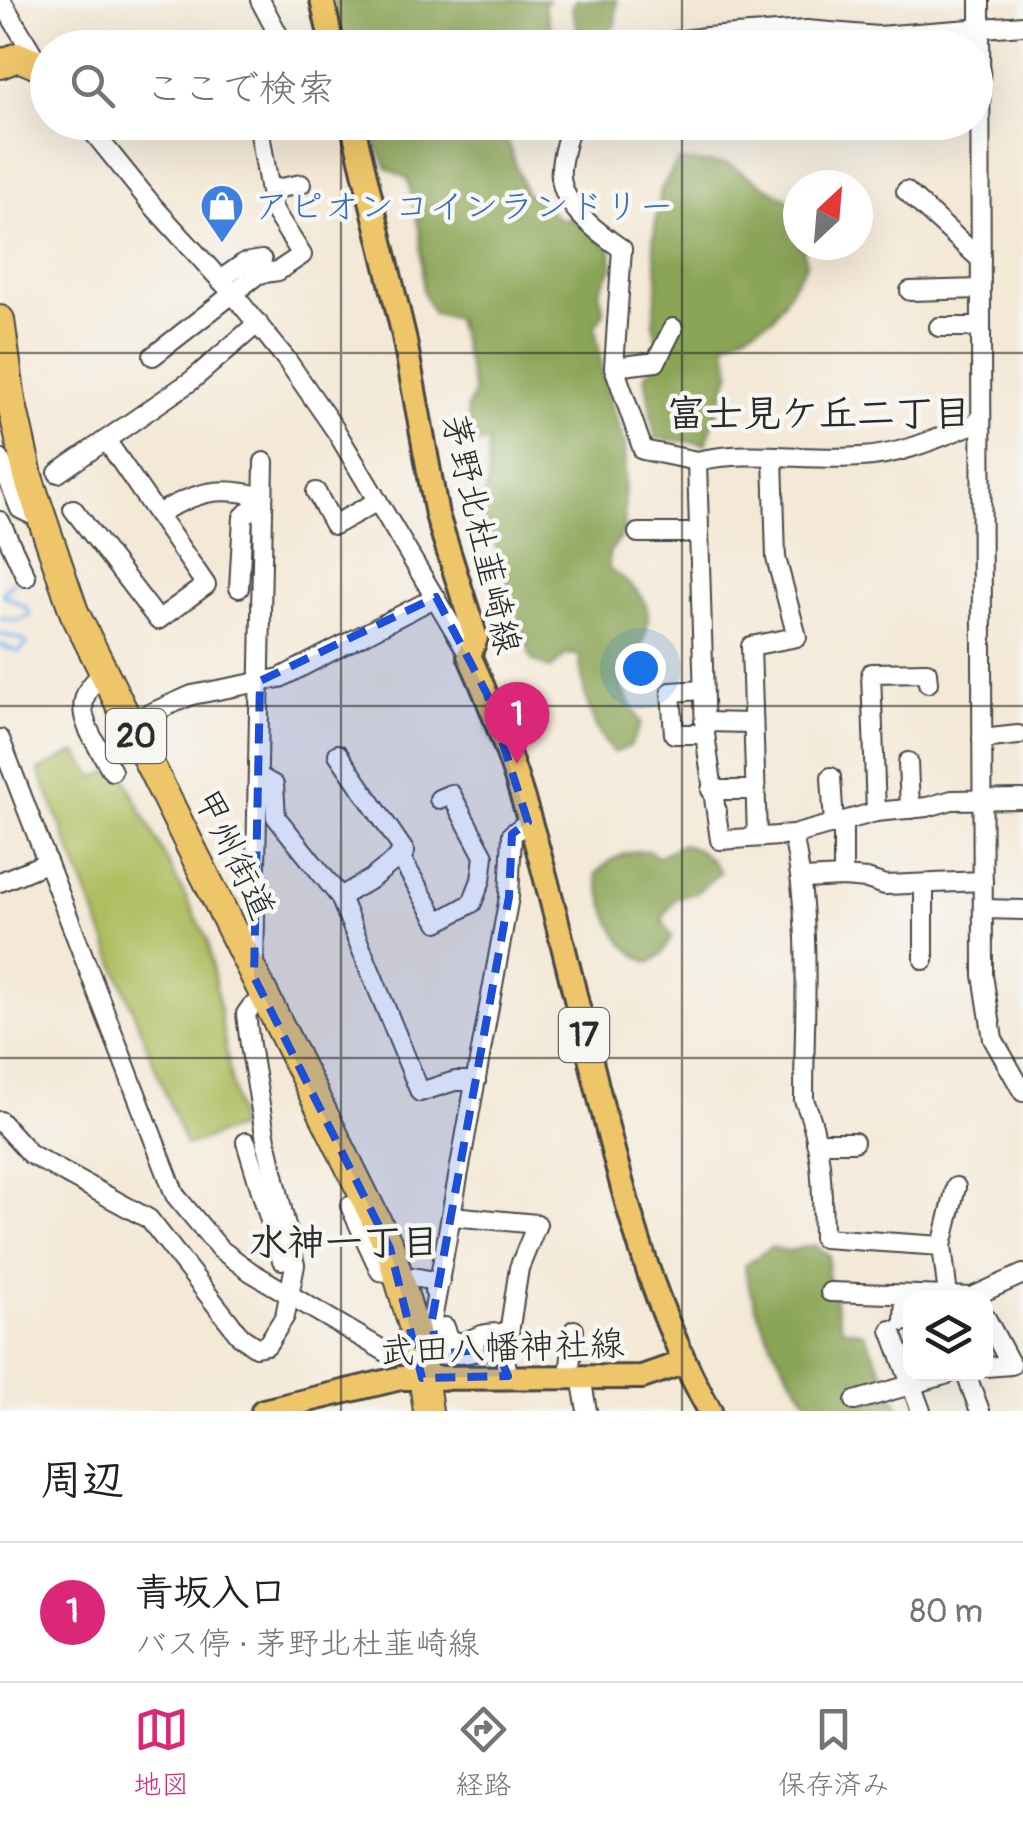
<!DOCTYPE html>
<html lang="ja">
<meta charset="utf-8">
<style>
:root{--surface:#fff;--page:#f2f2f2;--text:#202124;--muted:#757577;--line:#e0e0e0;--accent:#db2777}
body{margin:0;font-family:Pangolin,"Klee One",sans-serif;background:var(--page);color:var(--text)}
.controls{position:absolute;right:30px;bottom:30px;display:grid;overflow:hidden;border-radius:20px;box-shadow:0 10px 40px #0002}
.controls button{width:90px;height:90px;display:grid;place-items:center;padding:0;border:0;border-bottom:2px solid var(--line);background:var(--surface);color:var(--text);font:50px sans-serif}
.compass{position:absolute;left:783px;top:170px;width:90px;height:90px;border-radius:50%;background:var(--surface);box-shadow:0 10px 40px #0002;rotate:26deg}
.you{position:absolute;left:640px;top:668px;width:35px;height:35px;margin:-25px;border:8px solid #fff;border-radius:50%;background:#1a73e8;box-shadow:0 0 0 15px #1a73e833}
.badge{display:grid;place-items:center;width:65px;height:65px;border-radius:50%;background:var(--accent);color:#fff;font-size:32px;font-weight:700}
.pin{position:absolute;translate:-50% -82px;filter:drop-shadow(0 2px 5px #0008)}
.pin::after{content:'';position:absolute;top:52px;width:35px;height:30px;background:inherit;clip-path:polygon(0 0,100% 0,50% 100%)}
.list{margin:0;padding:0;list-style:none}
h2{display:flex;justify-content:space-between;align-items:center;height:130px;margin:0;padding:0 40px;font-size:42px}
h2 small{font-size:32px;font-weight:400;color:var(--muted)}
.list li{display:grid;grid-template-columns:65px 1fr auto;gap:30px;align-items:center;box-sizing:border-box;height:140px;padding:0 40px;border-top:2px solid var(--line)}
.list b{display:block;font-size:38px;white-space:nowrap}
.list p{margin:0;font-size:32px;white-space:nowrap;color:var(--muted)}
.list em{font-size:32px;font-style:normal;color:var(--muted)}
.icon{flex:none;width:55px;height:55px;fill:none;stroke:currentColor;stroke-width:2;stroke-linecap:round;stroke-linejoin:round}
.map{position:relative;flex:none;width:1023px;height:1411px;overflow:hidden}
.search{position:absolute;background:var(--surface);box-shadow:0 10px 40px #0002;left:30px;right:30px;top:30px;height:110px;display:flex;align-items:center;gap:25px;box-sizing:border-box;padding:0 35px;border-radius:55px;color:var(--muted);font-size:38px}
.sheet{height:270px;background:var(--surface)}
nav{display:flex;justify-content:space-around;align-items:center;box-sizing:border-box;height:140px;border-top:2px solid var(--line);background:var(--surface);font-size:28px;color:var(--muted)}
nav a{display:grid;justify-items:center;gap:5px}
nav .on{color:var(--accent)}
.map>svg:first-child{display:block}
.green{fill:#afbe61;stroke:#6d7446;stroke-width:2.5}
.forest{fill:#8ba557;stroke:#5b6841;stroke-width:2.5}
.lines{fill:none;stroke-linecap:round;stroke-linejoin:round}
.stream{stroke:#77b4e9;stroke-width:4}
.minor-casing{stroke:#494745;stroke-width:22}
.major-casing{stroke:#494745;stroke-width:28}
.highway-casing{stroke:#494745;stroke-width:32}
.minor{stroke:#fff;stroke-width:18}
.major{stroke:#eec569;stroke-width:22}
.highway{stroke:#eec569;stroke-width:28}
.marked{fill:#1d4ed8;fill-opacity:0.2;stroke:#1d4ed8;stroke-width:8;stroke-dasharray:20 12;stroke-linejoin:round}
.grid{fill:none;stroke:#2b2b2b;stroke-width:2.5;stroke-opacity:0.55}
.labels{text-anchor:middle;stroke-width:9;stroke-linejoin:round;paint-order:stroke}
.shield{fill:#f6f6f2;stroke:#686867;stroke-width:2.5}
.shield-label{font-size:32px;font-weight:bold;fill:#2b2b2b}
.shop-label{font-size:35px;fill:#366cbe;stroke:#f6f6f2;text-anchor:start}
.street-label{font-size:35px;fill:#2b2b2b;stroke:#f6f6f2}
.neighbourhood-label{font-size:38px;font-weight:bold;fill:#2b2b2b;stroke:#f6f6f2}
</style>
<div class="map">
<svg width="1023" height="1411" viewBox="0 0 1023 1411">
<rect width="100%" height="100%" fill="#f6f6f2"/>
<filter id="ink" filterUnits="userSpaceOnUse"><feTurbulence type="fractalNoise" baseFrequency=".01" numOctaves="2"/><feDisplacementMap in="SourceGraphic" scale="20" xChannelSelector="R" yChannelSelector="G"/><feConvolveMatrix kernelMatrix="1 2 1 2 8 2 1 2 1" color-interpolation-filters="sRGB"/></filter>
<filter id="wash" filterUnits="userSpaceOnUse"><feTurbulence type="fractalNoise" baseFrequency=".0048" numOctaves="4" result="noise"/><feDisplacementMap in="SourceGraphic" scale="40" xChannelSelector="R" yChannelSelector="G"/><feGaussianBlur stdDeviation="2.25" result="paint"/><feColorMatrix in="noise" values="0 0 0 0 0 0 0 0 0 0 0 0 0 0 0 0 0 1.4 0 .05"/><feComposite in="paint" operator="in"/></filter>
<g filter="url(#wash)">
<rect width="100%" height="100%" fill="#f4e8d6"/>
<path class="green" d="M76,752L95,777L120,768L208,941L239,1127L186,1146L39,770Z"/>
<g class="forest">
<path d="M333,0H548L544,5L551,28L542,43C507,53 480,24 446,30L442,42L446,47H344Z"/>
<path d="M575,0H617L615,26L582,44L572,8Z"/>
<path d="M365,123H501L525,192L563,221L570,217L611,249L612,268L599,291L604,312L595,326L605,385L625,445L624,532L609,553V569C630,584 654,599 647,628C644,641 639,646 643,660L636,671L623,677L622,688L641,723L630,746L614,753C589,728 583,689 579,655L566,654L551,669L532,660L492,534L481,515L488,483V444L473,442L467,409L474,393L456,318L433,314L423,292L420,233L408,179L387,168Z"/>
<path d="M678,161L728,164L789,200L798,233V245H802L807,263L773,318L725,343L731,371L706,444L655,438L645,375L662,358L653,324L658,279L653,240L661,189Z"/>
<path d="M682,844C700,848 710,857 720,872L696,893L675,899L662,920L672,937L662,954L650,963C613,946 606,911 596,874C611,857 628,849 650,851L657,857Z"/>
<path d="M814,1245L829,1255L828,1275L842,1328L864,1333L901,1411H815C781,1365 756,1323 744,1266L771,1247L788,1251Z"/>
</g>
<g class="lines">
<g class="stream">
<path d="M0,617L15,621L30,616L27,608L3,594L9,585L21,579"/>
<path d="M0,634L21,639L27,644L19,652L0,645"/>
</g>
</g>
</g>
<g filter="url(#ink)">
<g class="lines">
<defs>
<g id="minor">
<path d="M1,0L39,64"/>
<path d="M260,0L280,38L282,48"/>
<path d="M980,0L983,975L993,1039L1023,1092"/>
<path d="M622,48L706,37L807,30L878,36L1023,25"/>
<path d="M85,122L153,206L234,295L286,359L336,431L469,655"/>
<path d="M571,122C568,139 559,160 561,178C564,208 599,233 622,249L614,367L643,450L697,461"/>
<path d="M270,190L301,184"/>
<path d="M906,191L981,260"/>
<path d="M220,280L244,263L262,260"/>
<path d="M910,291L980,289"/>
<path d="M939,327H980"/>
<path d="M153,356L258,274L278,271L302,255L273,209L258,122"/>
<path d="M614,367L656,362L673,328"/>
<path d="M981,421C942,436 903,455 861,457C807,461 750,449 697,461L705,734L720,840L793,835L876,812L927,807L952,800L1023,799"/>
<path d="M0,459L20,509L43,520"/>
<path d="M58,473L191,381L258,323"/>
<path d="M316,492L334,525L378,501"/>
<path d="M73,509L158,620L206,585L106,440"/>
<path d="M157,514C198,492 217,485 263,497"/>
<path d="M0,521L26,577"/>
<path d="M638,533H698"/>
<path d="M239,588L243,517L263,497"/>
<path d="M104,673C63,704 92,735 112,771"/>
<path d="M703,690L671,692L674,734H705"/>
<path d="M144,716L192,695L280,678L436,597"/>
<path d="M704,722L751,723"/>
<path d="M0,739L175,1195L220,1249L251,1272L393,1356L404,1339"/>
<path d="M982,739L1018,735"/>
<path d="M338,754L405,852L371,879L340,897"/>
<path d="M908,762L910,809"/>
<path d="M258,776L274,785L276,817L340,897L420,1092L455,1081H476"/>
<path d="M831,777L834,825"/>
<path d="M711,790H754"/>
<path d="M876,812L871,673L927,672L928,683"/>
<path d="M843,823V877"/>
<path d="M793,835C812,922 804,1011 804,1100C823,1142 822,1192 823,1238L942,1246L956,1187"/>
<path d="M757,837L751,646L797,637L776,558L773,457"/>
<path d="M399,855L438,922L472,903L481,880L484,856L451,794L439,799"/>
<path d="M803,879L843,877L867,879L885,885L983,881"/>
<path d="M0,882L46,863"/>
<path d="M983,909L1023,910"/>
<path d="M924,960V884"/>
<path d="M254,966L264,462"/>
<path d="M0,1121L30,1154L149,1219L241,1337L256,1347L267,1345L285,1316L295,1265L266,1140L250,1045L246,1014L251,1007"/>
<path d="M246,1142L282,1260"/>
<path d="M816,1142H854"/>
<path d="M350,1206L380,1271L386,1272"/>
<path d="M942,1246L948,1296L972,1297L1023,1274"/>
<path d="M413,1277L440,1282L434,1291"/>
<path d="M830,1292L948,1296"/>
<path d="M986,1318L1011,1365L986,1367"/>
<path d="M904,1322L905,1295"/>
<path d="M445,1327L449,1338C463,1347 468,1339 482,1335C490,1332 500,1333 509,1333L519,1268L537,1224L452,1216"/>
<path d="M891,1330L921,1411"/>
<path d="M966,1374L980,1411"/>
<path d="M508,1376L505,1357L496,1348C468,1350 460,1363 435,1343L432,1320L509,897L512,834L528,822"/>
<path d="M569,1376L574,1330"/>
<path d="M581,1377L587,1411"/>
<path d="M855,1401L948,1374"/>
</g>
<g id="major">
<path d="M322,0L333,48"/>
<path d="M352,122L404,336L437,515L476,638L469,655C526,780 557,920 589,1053C619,1177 647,1299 710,1411"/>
<path d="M263,1411L401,1378L642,1377L685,1362"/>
</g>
<g id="highway">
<path d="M0,64L18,57L40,66"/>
<path d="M0,320L11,400L29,480L74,612L390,1248L419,1346L428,1411"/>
</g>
</defs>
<use href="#minor" class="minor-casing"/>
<use href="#major" class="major-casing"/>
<use href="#highway" class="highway-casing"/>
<use href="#minor" class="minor"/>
<use href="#major" class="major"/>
<use href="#highway" class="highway"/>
</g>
</g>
<path class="marked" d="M436,597L487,694L528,822L512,834L509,897L432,1320L435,1343L448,1353L496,1348L508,1376L422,1378L390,1248L254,977L260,681Z"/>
<path class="grid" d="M341,0V48M682,0V48M341,122V1411M682,122V1411M0,353H1023M0,706H1023M0,1058H1023"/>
<defs>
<symbol id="shop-pin" viewBox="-11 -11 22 30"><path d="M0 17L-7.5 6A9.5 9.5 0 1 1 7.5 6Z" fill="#3f7fe0" stroke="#f6f6f2"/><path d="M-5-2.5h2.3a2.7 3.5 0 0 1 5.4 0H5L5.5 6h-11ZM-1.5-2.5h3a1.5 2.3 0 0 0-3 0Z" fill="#fff"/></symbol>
</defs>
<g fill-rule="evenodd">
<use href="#shop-pin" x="197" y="181" width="50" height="68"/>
</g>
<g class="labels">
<g class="shield">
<rect x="106" y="709" width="60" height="54" rx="8"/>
<rect x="559" y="1008" width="50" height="54" rx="8"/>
</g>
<g class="shield-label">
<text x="136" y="747">20</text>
<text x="584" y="1046">17</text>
</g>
<g class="shop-label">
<text x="254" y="218">アピオンコインランドリー</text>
</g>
<g class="street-label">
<text transform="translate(482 534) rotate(77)" y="12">茅野北杜韮崎線</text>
<text transform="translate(235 854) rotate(64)" y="12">甲州街道</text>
<text transform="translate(502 1347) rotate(-2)" y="12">武田八幡神社線</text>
</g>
<g class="neighbourhood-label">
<text x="819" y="426">富士見ケ丘二丁目</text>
<text x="344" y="1255">水神一丁目</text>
</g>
</g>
</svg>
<div class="controls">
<button><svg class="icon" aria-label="layers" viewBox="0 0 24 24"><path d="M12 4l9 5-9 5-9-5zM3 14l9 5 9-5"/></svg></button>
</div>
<svg class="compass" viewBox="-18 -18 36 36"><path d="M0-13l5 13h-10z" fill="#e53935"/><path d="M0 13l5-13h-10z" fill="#757577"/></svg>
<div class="you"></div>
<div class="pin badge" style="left:517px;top:764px">1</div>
<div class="search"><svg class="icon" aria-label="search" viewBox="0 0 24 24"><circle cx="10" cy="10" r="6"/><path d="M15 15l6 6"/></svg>ここで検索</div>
</div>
<section class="sheet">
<h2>周辺<small></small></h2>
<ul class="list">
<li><span class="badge">1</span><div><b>青坂入口</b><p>バス停 · 茅野北杜韮崎線</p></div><em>80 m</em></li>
</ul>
</section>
<nav>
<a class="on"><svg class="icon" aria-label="map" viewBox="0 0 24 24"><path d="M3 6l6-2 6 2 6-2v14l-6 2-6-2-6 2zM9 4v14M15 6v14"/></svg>地図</a>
<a><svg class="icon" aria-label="directions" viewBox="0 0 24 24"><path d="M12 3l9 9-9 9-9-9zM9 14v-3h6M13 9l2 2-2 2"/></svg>経路</a>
<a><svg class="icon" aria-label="saved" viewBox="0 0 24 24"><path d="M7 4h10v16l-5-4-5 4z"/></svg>保存済み</a>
</nav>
